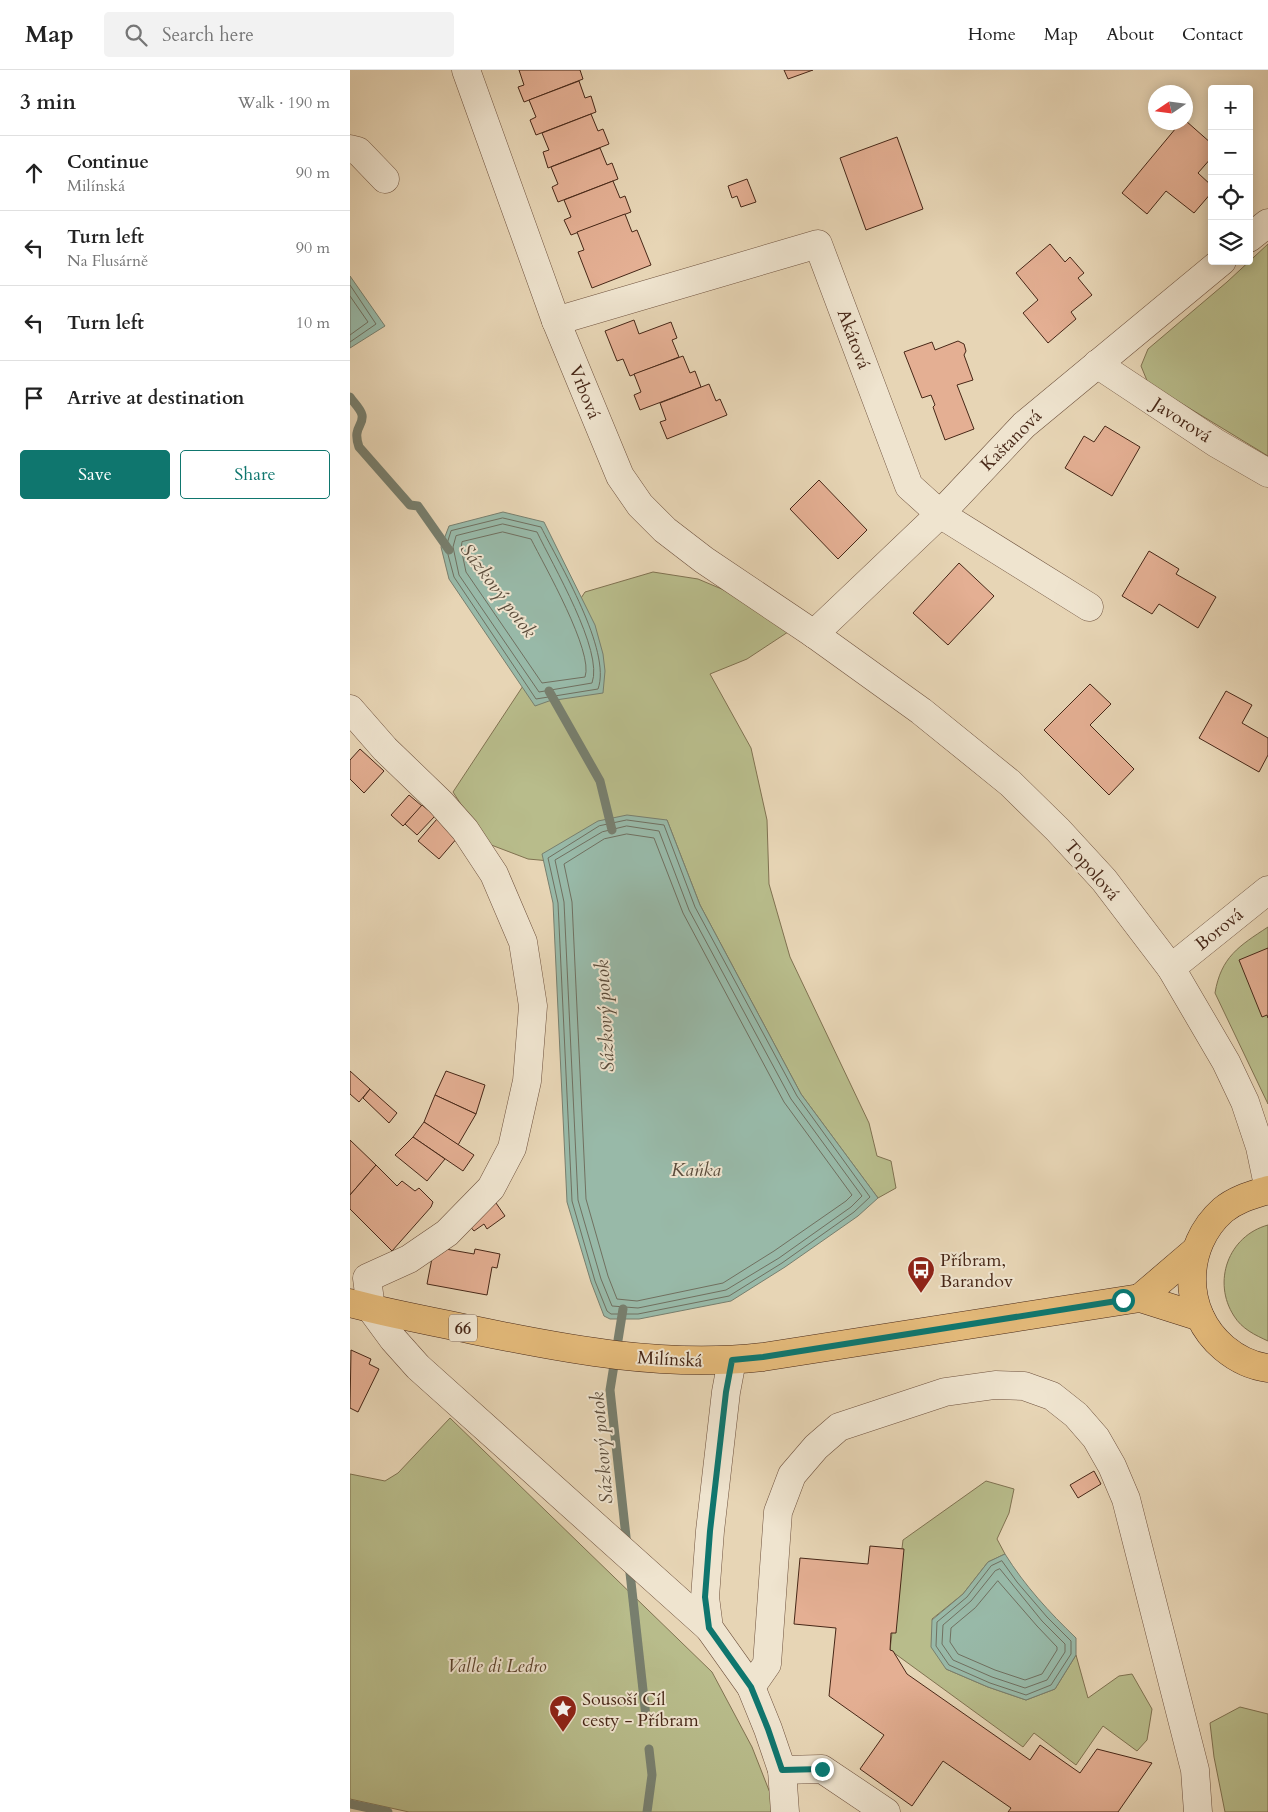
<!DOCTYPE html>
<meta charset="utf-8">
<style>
:root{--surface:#fff;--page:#f2f2f2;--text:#222;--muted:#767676;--line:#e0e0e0;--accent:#0f766e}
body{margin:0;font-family:Cardo,serif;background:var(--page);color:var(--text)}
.controls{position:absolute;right:15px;top:15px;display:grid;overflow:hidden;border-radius:5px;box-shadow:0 2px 12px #0003}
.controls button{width:45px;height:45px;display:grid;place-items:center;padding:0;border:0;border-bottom:1px solid var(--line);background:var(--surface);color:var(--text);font:25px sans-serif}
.compass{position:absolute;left:798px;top:15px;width:45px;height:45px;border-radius:50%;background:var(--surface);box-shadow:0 2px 12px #0003;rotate:257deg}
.stop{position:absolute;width:15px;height:15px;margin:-11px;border:4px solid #0f766e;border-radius:50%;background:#fff}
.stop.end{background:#0f766e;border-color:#fff;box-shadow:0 1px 5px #0008}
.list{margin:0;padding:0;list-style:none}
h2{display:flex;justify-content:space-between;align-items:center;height:65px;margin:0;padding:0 20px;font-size:21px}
h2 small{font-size:16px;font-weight:400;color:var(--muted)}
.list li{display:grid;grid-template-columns:32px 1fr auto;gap:15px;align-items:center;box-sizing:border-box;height:75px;padding:0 20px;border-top:1px solid var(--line)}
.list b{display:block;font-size:19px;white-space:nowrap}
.list p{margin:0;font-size:16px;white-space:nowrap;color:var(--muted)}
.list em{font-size:16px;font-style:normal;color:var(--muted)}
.actions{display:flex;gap:10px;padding:15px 20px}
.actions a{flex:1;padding:11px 0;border:1px solid var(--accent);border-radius:5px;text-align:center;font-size:18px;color:var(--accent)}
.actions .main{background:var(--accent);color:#fff}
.icon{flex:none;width:28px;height:28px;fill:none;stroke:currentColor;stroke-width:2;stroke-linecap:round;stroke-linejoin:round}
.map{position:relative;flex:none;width:918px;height:1742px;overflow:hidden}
header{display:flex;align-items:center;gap:30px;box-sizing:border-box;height:70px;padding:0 25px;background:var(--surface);border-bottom:1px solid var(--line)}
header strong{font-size:24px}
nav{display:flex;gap:28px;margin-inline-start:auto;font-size:18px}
.search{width:350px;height:45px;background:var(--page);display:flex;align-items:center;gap:12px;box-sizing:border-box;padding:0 18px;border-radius:5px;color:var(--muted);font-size:19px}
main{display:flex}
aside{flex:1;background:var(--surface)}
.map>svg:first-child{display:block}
.green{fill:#b8bc8b;stroke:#807251}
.water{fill:#98b9a8;stroke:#787f6e}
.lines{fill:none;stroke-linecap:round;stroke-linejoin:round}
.shore{stroke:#707060;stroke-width:1}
.stream{stroke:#787f6e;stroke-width:9}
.building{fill:#e4af93;stroke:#472717}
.minor-casing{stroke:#6f523e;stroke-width:29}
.major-casing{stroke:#472717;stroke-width:29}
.minor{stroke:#efe4cf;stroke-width:28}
.major{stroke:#e4ba7a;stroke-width:28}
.route{stroke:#0f766e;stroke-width:6}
.labels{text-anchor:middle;stroke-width:4;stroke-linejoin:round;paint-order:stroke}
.shield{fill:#efe4cf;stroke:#79604e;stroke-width:1}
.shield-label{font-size:16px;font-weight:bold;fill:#472717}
.street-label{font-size:18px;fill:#472717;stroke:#efe4cf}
.poi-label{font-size:18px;fill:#472717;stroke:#efe4cf;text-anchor:start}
.park-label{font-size:18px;font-style:italic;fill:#5e452e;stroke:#efe4cf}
.water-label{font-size:19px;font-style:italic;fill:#5b4c3b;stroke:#efe4cf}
</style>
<header>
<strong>Map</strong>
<div class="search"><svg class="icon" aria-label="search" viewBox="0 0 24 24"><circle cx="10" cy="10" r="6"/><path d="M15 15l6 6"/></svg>Search here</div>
<nav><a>Home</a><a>Map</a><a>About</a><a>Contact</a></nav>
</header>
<main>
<aside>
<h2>3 min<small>Walk · 190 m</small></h2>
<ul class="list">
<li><svg class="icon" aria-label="ahead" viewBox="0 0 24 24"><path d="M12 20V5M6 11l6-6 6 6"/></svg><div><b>Continue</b><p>Milínská</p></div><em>90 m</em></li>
<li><svg class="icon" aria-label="left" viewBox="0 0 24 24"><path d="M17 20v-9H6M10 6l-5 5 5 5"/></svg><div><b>Turn left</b><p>Na Flusárně</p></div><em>90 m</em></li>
<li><svg class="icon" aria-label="left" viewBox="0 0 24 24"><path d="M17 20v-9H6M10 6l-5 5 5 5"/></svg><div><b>Turn left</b></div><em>10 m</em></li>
<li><svg class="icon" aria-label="arrive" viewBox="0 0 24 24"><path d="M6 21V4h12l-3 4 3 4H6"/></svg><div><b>Arrive at destination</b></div></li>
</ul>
<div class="actions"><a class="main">Save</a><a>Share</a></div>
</aside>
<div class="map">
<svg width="918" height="1742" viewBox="0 0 918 1742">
<rect width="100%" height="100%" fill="#e7d5b5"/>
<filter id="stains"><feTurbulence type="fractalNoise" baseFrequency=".004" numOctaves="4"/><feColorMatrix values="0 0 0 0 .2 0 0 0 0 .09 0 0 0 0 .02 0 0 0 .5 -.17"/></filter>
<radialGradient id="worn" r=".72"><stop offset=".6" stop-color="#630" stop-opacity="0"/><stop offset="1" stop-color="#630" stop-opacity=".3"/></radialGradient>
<g class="green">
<path d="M918,174V386L798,313L791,296L798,279L877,212Z"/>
<path d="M303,502L348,509L393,528L438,562L397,589L360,604L401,678L417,750L419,814L440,887L519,1053L527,1086L541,1091L546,1118L528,1128L451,1024L350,835L317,750L200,791L178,789L136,773L103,722L235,522Z"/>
<path d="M918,857V1034L865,923C871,887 889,876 918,857Z"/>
<path d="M918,1155V1271C905,1265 892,1259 884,1246C862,1212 878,1166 918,1155Z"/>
<path d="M100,1348L362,1602L402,1677L422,1728V1742H59L0,1729V1404L35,1411L48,1403Z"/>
<path d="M636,1411L664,1419L659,1443L647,1469L655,1484L638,1492L613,1524L582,1549L596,1599L638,1617L676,1630L705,1619L726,1585L738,1628L769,1606L782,1604L802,1639L797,1670L787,1681L753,1656L726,1695L684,1663L673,1677L540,1580L553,1470Z"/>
<path d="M890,1637L918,1644V1742H875L864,1687L860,1653Z"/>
</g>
<g class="water">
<path d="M0,206L35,256L0,278Z"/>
<path d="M153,442L194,452L245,555L253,584L255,601L253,623L199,631L185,636L99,509L91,477L99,456Z"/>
<path d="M277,745L317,750L350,835L451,1024L528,1128L508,1146L435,1197L381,1231L289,1249H260L254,1246L241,1212L217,1132L203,833L192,784L248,751Z"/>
<path d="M655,1484C675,1516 699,1542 726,1568V1585L705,1619L676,1630L638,1617L596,1599L581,1577L582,1550L613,1524L638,1492Z"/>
</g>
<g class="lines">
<g class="shore">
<path d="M0,215L26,254L0,272"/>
<path d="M0,226L18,252L0,265"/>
<path d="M153,448L191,457C209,493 262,581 248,619L186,629L104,507L96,477L101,461Z"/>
<path d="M153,454L187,462C202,494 254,581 242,613L189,622L109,505L103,477L106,466Z"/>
<path d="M153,462L181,469C194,495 244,582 235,607L192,613L116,502L111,478L112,472Z"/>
<path d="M277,750L314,755L345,837L447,1026L520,1127L504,1142L432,1193L379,1226L288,1244H261L257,1241L245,1211L222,1131L208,833L198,788L249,756Z"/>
<path d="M277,756L309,761L339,840L441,1029L512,1126L501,1137L429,1188L376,1220L288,1238L262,1236L251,1209L228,1130L214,832L205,790L252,762Z"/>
<path d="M277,764L304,768L333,843L434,1032L502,1125L496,1131L424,1181L373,1213L287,1231L267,1229L258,1206L236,1129L222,832L214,794L254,769Z"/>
<path d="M652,1491L667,1512L697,1547L721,1571V1584L701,1615L676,1625L640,1613L599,1595L586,1576L587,1552L617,1527L641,1496Z"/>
<path d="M650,1499L692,1551L715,1574V1582L697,1610L675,1618L642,1607L603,1590L592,1574L593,1555L621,1531L645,1501Z"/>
<path d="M648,1511L687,1556L707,1577V1580L692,1604L675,1610L645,1600L608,1584L600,1572L601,1558L625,1538Z"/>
</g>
<g class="stream">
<path d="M0,327C3,332 11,339 12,345C14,356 2,357 9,377L60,435L68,436L99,480"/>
<path d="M199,621L250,711L262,760"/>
<path d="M273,1239L260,1320L277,1476"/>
<path d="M279,1494L296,1647"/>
<path d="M0,1734L38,1742"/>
<path d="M297,1742L302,1705L299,1679"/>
</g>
</g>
<g class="building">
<path d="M169,0H230L233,9L174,32L168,17L174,15Z"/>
<path d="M434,0H463L438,9Z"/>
<path d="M229,11L235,28L241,26L246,42L186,65L180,50L186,47L179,30Z"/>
<path d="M241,44L248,61L253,59L259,74L198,98L193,82L199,80L192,63Z"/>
<path d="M836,51L862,74V87L848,103L862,116V122L844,143L816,121L797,144L772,123L831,52Z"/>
<path d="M547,67L573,139L516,160L490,88Z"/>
<path d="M250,78L257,95L262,93L268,109L208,132L202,117L208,114L201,97Z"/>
<path d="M397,109L406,132L391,137L387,126L382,128L378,116Z"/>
<path d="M263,111L270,128L275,126L281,142L221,165L214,150L221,147L214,130Z"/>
<path d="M275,144L282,162L287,160L301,195L242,218L228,182L234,180L227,162Z"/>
<path d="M700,174L715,192L720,187L734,203L728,208L742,225L721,242L726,249L698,273L673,243L688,230L666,203Z"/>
<path d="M284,250L289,264L321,252L327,268L322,270L329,287L280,306L273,289L267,291L255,261Z"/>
<path d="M608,271L614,274L616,281L614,285L623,310L607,315L624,359L595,370L583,337L585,335L581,325L572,328L554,282L582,272L585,280Z"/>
<path d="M333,286L340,303L345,301L351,317L290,340L284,325L291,322L284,304Z"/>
<path d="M359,314L366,331L370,329L377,345L317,369L310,352L316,350L310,333Z"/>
<path d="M755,356L790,377L762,426L715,398L734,366L744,372Z"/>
<path d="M469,410L517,460L488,489L440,439Z"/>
<path d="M799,481L829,499L826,504L866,527L848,558L809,534L802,544L772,526Z"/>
<path d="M609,493L644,526L598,575L563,543Z"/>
<path d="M740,614L761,634L740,655L784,699L759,725L694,660Z"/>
<path d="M876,621L902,635L892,653L918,668V685L909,702L849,668Z"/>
<path d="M10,679L34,701L14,723L0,709V690Z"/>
<path d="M59,725L72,736L53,756L41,745Z"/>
<path d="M72,735L85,746L67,765L55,754Z"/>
<path d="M87,749L108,767L89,789L68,771Z"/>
<path d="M918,878V948L917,945L912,947L889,890Z"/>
<path d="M0,1001L20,1019L9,1032L0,1024Z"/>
<path d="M96,1001L135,1015L126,1044L85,1025Z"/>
<path d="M20,1019L47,1043L39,1053L13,1028Z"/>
<path d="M85,1025L126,1044L108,1075L74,1052Z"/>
<path d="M74,1052L124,1085L113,1101L63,1067Z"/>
<path d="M63,1067L95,1089L77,1111L45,1085Z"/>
<path d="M0,1070L26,1095L0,1125Z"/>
<path d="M26,1095L47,1116L52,1111L65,1121L69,1118L83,1132L81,1137L42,1181L0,1139V1125Z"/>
<path d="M146,1133L155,1146L137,1159L134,1154L124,1161L118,1154Z"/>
<path d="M90,1178L124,1184L125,1179L150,1184L147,1198L142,1197L137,1225L77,1214L83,1183Z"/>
<path d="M1,1280L21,1289L19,1294L29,1299L8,1342L0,1338Z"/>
<path d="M744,1401L751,1414L728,1428L720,1415Z"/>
<path d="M520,1476L554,1479L546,1563H541L540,1580L543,1581L557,1604L680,1690L690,1675L730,1703L747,1679L802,1693L768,1742H658L661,1738L593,1691L562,1736L510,1699L534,1665L479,1626L486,1558L444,1554L450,1488L518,1494Z"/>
</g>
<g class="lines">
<defs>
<g id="minor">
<path d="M116,0L206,251L270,406L290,435L315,460L354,490L464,564L571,641L660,713L708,760L754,810L821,898L876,992L895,1032L910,1077L918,1115"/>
<path d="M0,79L8,81L35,109"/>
<path d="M899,168L918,153"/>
<path d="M206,251L468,174L559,416L590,444L739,537"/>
<path d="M747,294L866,373L918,403"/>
<path d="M464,564L590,444L674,355L872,191"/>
<path d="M0,639L35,679L91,733L115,760L144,804L173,872L183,936L177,1011L162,1078L141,1118L97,1163L59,1189L17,1208L21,1239L43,1269L68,1297L359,1558"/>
<path d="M821,898L918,820"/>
<path d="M382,1290L376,1322L360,1461L355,1527L359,1558L401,1617L418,1659L432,1700L435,1742"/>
<path d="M401,1617L417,1594L428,1442L442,1405L466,1377L489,1357L595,1322L645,1315L674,1316L702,1326L726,1345L746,1368L762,1396L776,1429L845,1700L848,1742"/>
<path d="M432,1700L472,1699L536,1742"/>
</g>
<g id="major">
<path d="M918,1120C902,1125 886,1129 873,1140C832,1176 831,1242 874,1278C886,1288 901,1296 918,1298"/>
<path d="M790,1228L845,1181"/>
<path d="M0,1233C40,1244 82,1251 123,1260C219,1280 315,1298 413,1287L790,1228L850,1247"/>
</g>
</defs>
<use href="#minor" class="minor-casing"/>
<use href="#major" class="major-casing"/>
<use href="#minor" class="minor"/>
<use href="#major" class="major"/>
</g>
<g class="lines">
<path class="route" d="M472,1699L432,1700L418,1659L401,1617L359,1558L355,1527L360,1461L376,1322L382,1290L413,1287L773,1230"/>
</g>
<defs>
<symbol id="bus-pin" viewBox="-11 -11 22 30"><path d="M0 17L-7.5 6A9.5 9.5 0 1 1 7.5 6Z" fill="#8f2418" stroke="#efe4cf"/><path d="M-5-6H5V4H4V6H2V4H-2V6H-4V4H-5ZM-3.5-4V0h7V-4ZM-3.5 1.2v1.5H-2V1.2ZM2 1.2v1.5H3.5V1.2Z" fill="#fff"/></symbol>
<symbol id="sight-pin" viewBox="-11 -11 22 30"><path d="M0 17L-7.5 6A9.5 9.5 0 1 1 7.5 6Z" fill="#8f2418" stroke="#efe4cf"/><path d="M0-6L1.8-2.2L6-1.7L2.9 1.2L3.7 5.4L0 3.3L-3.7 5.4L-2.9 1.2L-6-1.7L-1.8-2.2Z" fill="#fff"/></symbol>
</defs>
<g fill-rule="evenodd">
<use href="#bus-pin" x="555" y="1184" width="32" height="43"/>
<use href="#sight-pin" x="197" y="1623" width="32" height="43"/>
</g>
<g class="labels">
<rect class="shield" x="99" y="1244.5" width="28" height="27" rx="4"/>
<g class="shield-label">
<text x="113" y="1264">66</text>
</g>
<g class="street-label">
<text transform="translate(504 269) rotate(69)" y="6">Akátová</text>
<text transform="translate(235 322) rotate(68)" y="6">Vrbová</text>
<text transform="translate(832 350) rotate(33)" y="6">Javorová</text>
<text transform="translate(661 370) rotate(-45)" y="6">Kaštanová</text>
<text transform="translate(742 800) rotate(49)" y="6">Topolová</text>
<text transform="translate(869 859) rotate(-39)" y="6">Borová</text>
<text transform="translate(320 1289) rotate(3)" y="6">Milínská</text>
</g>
<g class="poi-label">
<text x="590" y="1196">Příbram,<tspan x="590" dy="21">Barandov</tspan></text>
<text x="232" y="1635">Sousoší Cíl<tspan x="232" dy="21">cesty - Příbram</tspan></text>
</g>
<g class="park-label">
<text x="147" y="1602">Valle di Ledro</text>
</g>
<g class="water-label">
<text transform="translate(149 520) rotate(53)" y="7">Sázkový potok</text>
<text transform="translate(254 946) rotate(-93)" y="7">Sázkový potok</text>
<text x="346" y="1106">Kaňka</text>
<text transform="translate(251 1378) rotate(-95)" y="7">Sázkový potok</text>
</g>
</g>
<rect width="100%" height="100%" filter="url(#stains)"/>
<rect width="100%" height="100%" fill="url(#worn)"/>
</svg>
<div class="controls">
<button>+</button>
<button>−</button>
<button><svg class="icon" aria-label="locate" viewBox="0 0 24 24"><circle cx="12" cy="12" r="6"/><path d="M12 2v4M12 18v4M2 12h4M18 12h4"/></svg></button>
<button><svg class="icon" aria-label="layers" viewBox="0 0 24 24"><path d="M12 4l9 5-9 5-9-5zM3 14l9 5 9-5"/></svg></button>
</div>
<svg class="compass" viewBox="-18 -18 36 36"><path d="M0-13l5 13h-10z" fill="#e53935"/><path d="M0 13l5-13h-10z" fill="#767676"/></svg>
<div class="stop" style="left:773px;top:1230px"></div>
<div class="stop end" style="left:472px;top:1699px"></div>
</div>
</main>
